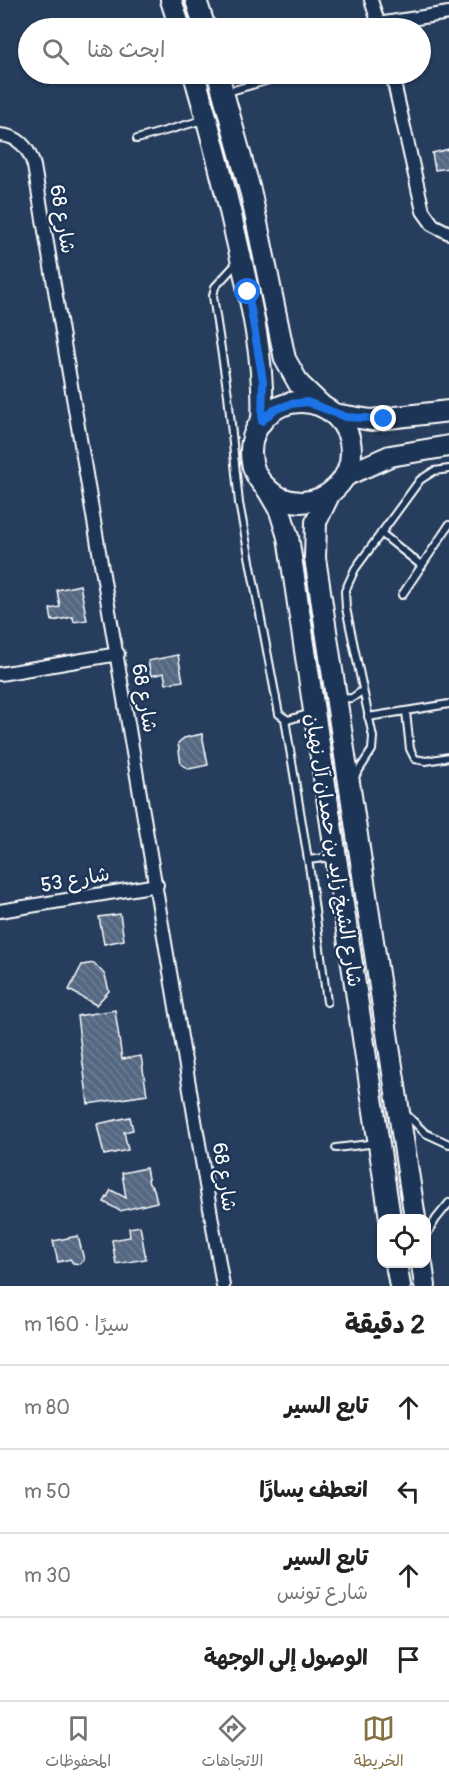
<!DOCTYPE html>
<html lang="ar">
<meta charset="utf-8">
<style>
:root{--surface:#fff;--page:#f6f6f6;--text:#222;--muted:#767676;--line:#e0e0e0;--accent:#857141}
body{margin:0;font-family:Pangolin,"Playpen Sans Arabic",sans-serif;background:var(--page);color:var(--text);direction:rtl}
.controls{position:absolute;right:18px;bottom:18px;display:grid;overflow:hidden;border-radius:12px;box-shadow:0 2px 4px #0004}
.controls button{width:54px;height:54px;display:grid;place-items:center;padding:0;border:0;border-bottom:2px solid var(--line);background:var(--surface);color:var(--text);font:30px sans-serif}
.stop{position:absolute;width:18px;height:18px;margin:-14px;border:4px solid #1a73e8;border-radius:50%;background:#fff}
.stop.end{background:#1a73e8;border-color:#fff;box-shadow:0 2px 6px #0008}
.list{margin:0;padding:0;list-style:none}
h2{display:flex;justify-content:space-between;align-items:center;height:78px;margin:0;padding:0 24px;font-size:26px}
h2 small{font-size:20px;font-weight:400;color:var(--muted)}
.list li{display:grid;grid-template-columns:39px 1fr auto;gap:18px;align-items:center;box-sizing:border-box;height:84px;padding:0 24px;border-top:2px solid var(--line)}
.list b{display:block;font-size:22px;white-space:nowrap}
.list p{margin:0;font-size:20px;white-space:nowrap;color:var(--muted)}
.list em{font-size:20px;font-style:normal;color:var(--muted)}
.icon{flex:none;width:33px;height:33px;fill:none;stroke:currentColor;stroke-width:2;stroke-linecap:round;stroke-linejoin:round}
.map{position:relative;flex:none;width:449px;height:1286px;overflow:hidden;direction:ltr}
.search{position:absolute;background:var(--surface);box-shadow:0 2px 4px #0004;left:18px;right:18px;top:18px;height:66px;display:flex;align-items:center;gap:15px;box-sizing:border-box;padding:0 21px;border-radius:33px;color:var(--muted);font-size:22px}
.sheet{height:414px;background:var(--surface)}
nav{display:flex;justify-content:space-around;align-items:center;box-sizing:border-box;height:84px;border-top:2px solid var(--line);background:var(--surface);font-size:16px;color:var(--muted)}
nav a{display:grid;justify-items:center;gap:3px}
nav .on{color:var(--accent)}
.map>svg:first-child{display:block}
.building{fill:url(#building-back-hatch);stroke:#fff;stroke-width:1.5}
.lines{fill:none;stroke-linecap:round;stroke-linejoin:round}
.lane-casing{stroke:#fff;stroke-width:10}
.street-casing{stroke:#fff;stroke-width:16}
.primary-casing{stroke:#fff;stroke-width:24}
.lane{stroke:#1d3557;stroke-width:6}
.street{stroke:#1d3557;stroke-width:12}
.primary{stroke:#1d3557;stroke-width:20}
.route{stroke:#1a73e8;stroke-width:8}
.labels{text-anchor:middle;stroke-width:5;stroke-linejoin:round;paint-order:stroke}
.street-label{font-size:20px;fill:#fff;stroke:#1d3557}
</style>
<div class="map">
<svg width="449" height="1286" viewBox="0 0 449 1286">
<defs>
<pattern id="building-back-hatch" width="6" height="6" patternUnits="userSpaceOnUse" patternTransform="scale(1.5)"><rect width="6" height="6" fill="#556781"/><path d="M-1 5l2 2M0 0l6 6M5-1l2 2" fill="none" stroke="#6e7e94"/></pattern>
</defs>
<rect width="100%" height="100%" fill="#263d5e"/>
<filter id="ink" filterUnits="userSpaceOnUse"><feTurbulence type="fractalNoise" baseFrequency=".0167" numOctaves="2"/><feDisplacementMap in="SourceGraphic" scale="12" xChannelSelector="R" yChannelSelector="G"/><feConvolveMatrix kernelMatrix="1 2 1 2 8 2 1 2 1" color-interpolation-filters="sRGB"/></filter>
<g filter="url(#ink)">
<g class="building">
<path d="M449,149V168L435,170L432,153Z"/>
<path d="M80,585L87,620L74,622L73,617L52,621L50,609L60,607L57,590Z"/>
<path d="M178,655L183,681L166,684L164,673L151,676L148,661Z"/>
<path d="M202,734L208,765L189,769L181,764L178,743L184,738Z"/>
<path d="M120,914L124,940L104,944L99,917Z"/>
<path d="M94,963L105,975L109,991L96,1005L69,990L82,965Z"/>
<path d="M115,1010L122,1059L141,1056L147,1095L88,1104L77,1016Z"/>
<path d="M130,1117L133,1130L124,1132L128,1150L104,1155L97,1124Z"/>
<path d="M146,1168L149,1184L154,1189L157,1202L120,1211L104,1202L111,1190L126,1198L122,1173Z"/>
<path d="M140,1226L146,1259L116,1264L112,1240L130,1237L129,1228Z"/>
<path d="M78,1236L84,1260L80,1264L73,1263L70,1259L58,1262L53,1241Z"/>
</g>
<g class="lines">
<defs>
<g id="lane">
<path d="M227,92L290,74"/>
<path d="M137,139L203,120"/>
<path d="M237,263L215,287L213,296L228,395L239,503L279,714L288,720L311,713"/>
<path d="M381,533L422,566"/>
<path d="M402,595L449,525"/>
<path d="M338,699L352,698L362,691"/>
<path d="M406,712L410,749L415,759L426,761L449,757"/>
<path d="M368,717L449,704"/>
<path d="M285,719L310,872L327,1002"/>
<path d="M354,778L372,750L373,737L346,608L345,591L355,569L420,480L434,471L449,469"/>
<path d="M308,860L332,857"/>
<path d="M406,1114L425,1133L449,1144"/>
<path d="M336,1148L377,1143"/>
<path d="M426,1236L436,1219L449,1203"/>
</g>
<g id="street">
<path d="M371,0L380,28"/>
<path d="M378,24L449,13"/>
<path d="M392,74L423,211L433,225L449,233"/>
<path d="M0,135C19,136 29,148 34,166L223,1286"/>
<path d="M0,674L118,654"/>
<path d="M0,911L157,885"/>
</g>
<g id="primary">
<path d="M171,0L180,28"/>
<path d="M196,0L205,28"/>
<path d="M194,74C211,132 226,191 239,250C252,306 265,364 262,421"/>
<path d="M218,74L251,194L285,359L299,384L323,407"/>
<circle cx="301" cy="452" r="50"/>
<path d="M334,414L371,420L449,411"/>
<path d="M345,476L390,456L449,446"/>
<path d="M266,487L280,511L288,537L390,1218"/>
<path d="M330,493L316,522L315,558L415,1218"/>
<path d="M396,1264L400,1286"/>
<path d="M422,1264L425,1286"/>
</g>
</defs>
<use href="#lane" class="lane-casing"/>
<use href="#street" class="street-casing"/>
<use href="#primary" class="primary-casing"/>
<use href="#lane" class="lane"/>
<use href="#street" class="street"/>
<use href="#primary" class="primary"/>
</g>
</g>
<g class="lines" filter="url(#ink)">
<path class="route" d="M248,292L263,381L262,421L274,410L290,404L307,402L346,417L384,419"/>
</g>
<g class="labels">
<g class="street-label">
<text transform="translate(63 219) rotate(80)" y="7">شارع 68</text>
<text transform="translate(145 698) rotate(80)" y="7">شارع 68</text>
<text transform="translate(334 850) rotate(81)" y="7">شارع الشيخ زايد بن حمدان آل نهيان</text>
<text transform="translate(75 879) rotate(-10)" y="7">شارع 53</text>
<text transform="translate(225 1177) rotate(81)" y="7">شارع 68</text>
</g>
</g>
</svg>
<div class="controls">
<button><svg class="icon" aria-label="locate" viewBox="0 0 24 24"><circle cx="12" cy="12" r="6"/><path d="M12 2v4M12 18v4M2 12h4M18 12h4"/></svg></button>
</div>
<div class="stop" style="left:248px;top:292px"></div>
<div class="stop end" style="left:384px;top:419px"></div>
<div class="search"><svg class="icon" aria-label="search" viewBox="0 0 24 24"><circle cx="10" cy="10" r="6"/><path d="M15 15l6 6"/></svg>ابحث هنا</div>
</div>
<section class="sheet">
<h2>2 دقيقة<small>سيرًا · 160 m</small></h2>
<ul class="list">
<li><svg class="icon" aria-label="ahead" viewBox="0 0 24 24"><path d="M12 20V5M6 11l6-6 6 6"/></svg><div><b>تابع السير</b></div><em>80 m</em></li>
<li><svg class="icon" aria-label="left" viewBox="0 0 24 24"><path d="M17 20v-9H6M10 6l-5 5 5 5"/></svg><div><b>انعطف يسارًا</b></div><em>50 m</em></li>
<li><svg class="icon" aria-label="ahead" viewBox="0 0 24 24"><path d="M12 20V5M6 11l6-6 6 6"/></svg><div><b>تابع السير</b><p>شارع تونس</p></div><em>30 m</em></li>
<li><svg class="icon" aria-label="arrive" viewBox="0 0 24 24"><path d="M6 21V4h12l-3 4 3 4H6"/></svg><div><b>الوصول إلى الوجهة</b></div></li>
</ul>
</section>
<nav>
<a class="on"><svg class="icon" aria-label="map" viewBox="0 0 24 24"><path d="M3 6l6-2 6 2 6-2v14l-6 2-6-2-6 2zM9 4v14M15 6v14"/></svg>الخريطة</a>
<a><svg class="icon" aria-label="directions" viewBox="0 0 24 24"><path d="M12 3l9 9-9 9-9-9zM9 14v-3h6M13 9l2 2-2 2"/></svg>الاتجاهات</a>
<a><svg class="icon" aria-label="saved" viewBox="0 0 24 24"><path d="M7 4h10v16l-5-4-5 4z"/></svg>المحفوظات</a>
</nav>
